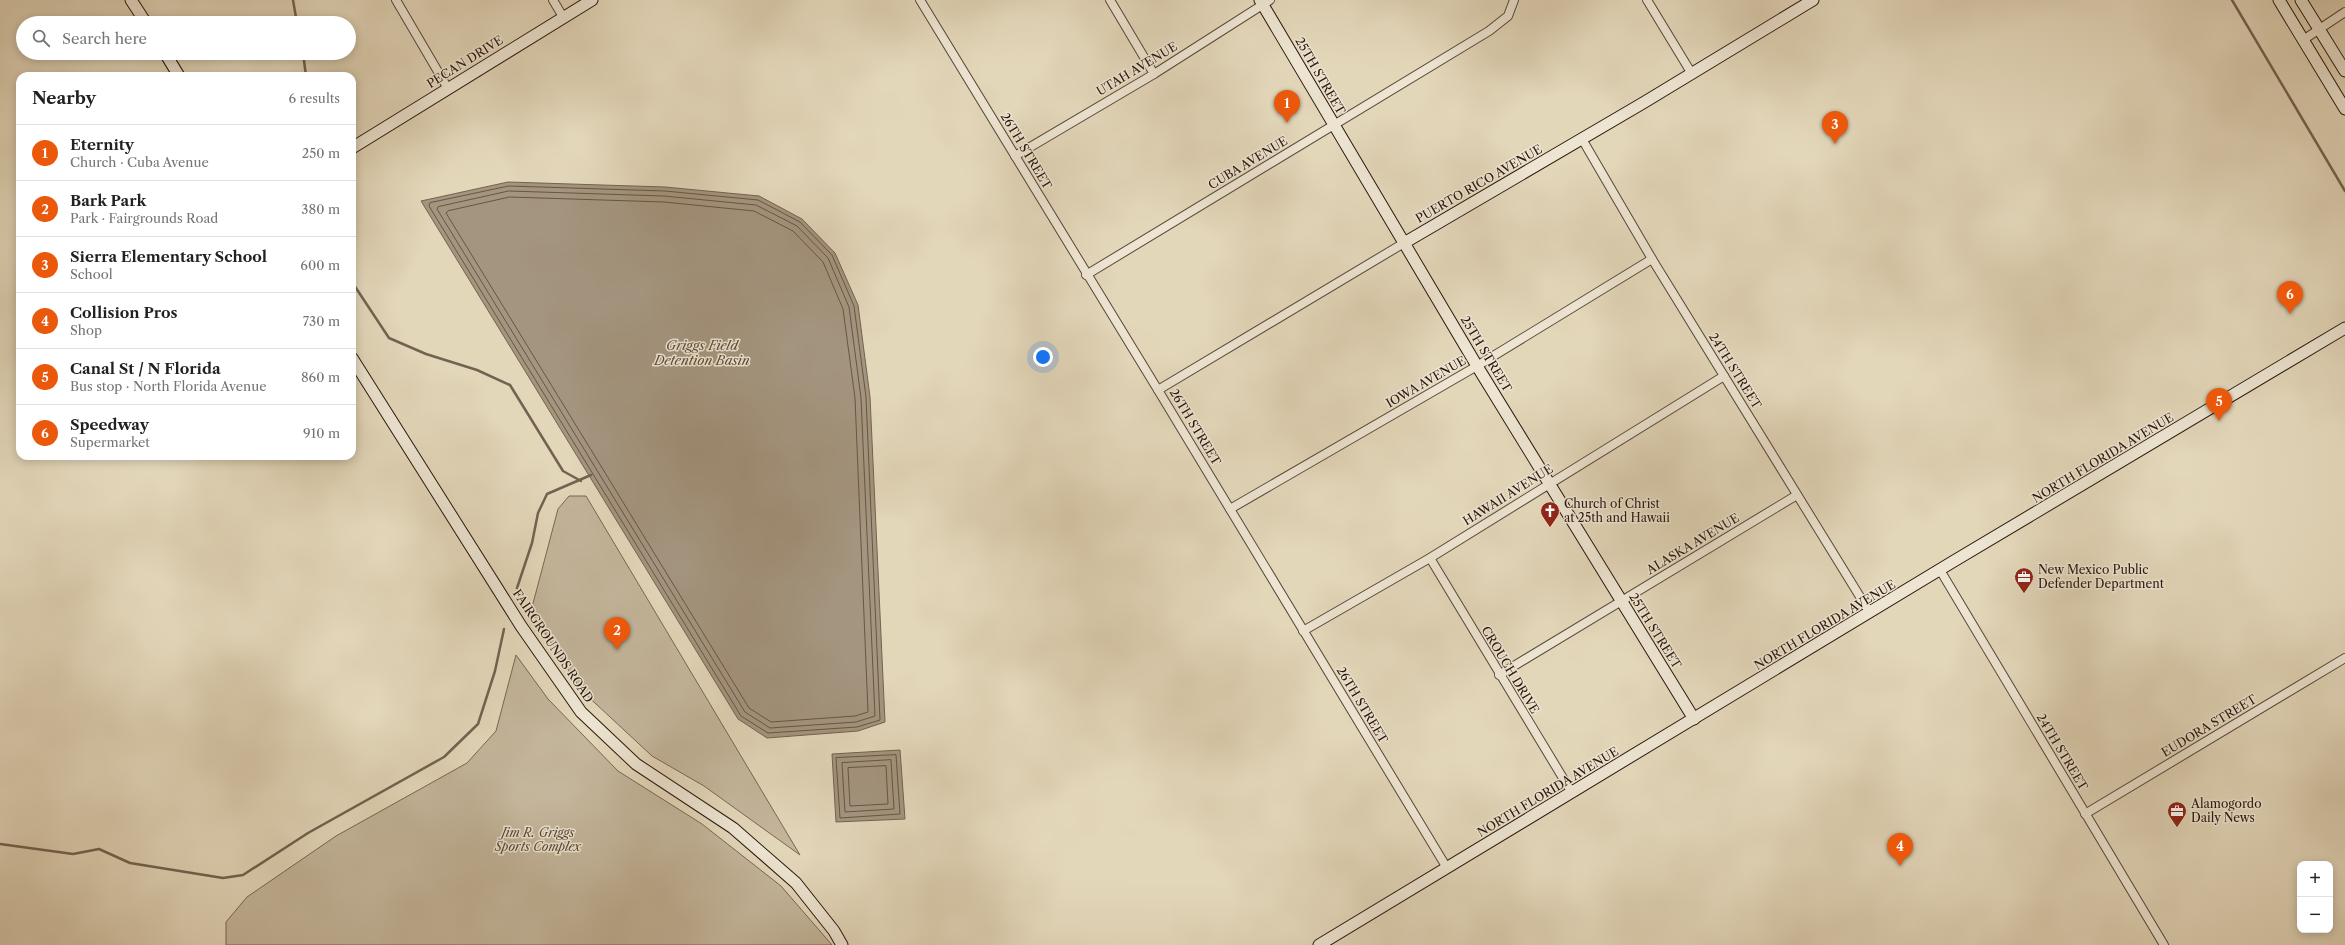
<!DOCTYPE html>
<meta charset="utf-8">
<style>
:root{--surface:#fff;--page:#f6f6f6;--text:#202124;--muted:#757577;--line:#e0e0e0;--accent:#ea580c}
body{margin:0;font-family:"Libre Caslon Text",serif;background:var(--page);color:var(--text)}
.controls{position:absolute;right:12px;bottom:12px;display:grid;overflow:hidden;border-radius:8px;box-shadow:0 2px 10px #0003}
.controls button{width:36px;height:36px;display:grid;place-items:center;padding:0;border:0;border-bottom:1px solid var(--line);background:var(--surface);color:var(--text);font:20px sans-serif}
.you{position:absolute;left:1043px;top:357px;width:14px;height:14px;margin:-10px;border:3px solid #fff;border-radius:50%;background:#1a73e8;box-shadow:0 0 0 6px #1a73e833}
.badge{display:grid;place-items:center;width:26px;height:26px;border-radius:50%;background:var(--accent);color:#fff;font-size:13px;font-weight:700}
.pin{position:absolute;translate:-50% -33px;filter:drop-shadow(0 1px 2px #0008)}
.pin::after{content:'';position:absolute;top:21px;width:14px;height:12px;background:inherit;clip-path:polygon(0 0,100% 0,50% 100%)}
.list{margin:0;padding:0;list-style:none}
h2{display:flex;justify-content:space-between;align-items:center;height:52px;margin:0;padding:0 16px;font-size:17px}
h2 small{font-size:13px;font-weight:400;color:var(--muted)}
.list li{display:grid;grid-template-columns:26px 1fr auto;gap:12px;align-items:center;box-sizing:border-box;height:56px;padding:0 16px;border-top:1px solid var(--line)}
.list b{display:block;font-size:15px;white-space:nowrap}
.list p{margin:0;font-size:13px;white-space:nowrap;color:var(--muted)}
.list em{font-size:13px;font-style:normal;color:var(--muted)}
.icon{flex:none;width:22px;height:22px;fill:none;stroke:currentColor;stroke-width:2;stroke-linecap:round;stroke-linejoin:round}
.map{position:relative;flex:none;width:2345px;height:945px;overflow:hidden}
.search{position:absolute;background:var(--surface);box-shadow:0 2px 10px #0003;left:16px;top:16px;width:340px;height:44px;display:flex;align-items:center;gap:10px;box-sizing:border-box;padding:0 14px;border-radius:22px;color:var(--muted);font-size:15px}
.panel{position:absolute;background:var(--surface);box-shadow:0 2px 10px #0003;left:16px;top:72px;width:340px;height:388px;border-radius:12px}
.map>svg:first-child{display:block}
.green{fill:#c4b69c;stroke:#776654}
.water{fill:#a4957f;stroke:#736251}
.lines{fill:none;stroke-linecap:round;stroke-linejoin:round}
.shore{stroke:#675546;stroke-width:1}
.stream{stroke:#736251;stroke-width:2.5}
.street-casing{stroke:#584638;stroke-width:10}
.secondary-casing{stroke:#2a150c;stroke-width:13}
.street{stroke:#ede5d2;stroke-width:8}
.secondary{stroke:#ede5d2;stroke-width:11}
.labels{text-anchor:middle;stroke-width:3;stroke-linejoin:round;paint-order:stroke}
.street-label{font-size:12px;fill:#2a150c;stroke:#ede5d2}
.poi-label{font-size:12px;fill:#2a150c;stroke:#ede5d2;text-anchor:start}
.park-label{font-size:12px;font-style:italic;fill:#584537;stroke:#ede5d2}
.water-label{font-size:13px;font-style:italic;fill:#5b483a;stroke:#ede5d2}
</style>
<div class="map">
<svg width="2345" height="945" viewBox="0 0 2345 945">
<rect width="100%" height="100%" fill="#e3d7ba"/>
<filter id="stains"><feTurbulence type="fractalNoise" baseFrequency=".005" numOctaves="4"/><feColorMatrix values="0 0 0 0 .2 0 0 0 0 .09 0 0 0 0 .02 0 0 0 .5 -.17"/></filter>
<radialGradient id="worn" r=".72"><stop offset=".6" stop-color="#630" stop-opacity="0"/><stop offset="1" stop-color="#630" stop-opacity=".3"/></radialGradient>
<g class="green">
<path d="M569,496H586L800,855L704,786L652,756L581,690L531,611L558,509Z"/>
<path d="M516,655L548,699L618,771L702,824L781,886L832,945H226V922L247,897L336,836L467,763L496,731Z"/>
</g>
<g class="water">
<path d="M508,182L665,187L759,196L802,219L835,253L858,305L870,397L885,722L858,731L767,738L738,719L421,201Z"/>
<path d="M900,750L905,819L836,822L832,754Z"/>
</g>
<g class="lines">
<g class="shore">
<path d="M509,186L665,191L758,200L800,222L832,255L854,306L866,397L880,720L857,727L768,733L741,716L429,206L430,203Z"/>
<path d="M509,191L664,196L756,205L797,226L828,258L849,307L861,398L875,716L856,722L770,728L745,712L437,209L438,207Z"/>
<path d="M510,197L664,202L754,211L793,231L823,262L843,309L855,398L868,712L855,716L771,722L749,708L446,213L448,211Z"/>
<path d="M896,755L900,814L840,818L836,758Z"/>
<path d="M891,760L894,809L845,812L842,763Z"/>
<path d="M886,766L888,804L850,806L848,768Z"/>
</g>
<g class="stream">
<path d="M293,0L297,23"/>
<path d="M2232,0L2345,191"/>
<path d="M303,53L306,76"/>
<path d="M352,282L389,338L426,354L477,370L510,385L563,471L581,481"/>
<path d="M517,588L532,543L538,513L547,494L591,475"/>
<path d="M0,844L73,854L99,849L130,863L223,878L243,875L308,833L444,757L478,724L495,671L504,629"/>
</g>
<defs>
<g id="street">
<path d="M396,0L447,87"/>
<path d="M553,0L563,17"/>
<path d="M920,0L1158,390L1447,868"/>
<path d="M1110,0L1154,74"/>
<path d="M1647,0L1692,74"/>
<path d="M2303,40L2345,12"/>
<path d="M1582,139L1652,259L1870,613"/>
<path d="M1015,156L1154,74L1270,0"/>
<path d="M1086,275L1489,31L1508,16L1514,0"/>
<path d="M1158,390L1404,243"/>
<path d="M1230,509L1477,366L1652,259"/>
<path d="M1430,558L1572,793"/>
<path d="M1940,570L2164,945"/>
<path d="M1303,631L1430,558L1724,376"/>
<path d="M1499,675L1797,495"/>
<path d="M2085,814L2345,658"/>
</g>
<g id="secondary">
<path d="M131,0L146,23"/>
<path d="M1260,0L1477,366L1694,719"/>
<path d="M2279,0L2345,109"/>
<path d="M2301,0L2345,71"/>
<path d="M165,53L179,76"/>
<path d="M352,148L592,0"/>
<path d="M1404,243L1643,103L1813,0"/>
<path d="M352,358L521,626L581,712L636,764L733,828L796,883L834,931L842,945"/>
<path d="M1319,945L1954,561L2345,328"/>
</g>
</defs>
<use href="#street" class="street-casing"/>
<use href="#secondary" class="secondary-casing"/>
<use href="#street" class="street"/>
<use href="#secondary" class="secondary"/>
</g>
<defs>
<symbol id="church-pin" viewBox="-11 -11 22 30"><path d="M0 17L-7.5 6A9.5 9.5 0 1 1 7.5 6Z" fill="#8f2418" stroke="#ede5d2"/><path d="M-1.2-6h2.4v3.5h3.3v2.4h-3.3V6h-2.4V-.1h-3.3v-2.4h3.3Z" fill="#fff"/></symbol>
<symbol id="office-pin" viewBox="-11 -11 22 30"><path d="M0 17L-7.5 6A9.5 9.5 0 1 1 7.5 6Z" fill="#8f2418" stroke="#ede5d2"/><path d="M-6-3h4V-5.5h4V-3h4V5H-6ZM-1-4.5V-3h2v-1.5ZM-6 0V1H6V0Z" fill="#fff"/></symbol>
</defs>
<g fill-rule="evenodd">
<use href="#church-pin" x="1539" y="500" width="22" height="30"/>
<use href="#office-pin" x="2013" y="566" width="22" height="30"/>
<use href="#office-pin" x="2166" y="800" width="22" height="30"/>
</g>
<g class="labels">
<g class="street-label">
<text transform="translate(465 62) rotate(-32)" y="4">PECAN DRIVE</text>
<text transform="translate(1137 69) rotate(-31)" y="4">UTAH AVENUE</text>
<text transform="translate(1320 76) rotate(60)" y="4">25TH STREET</text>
<text transform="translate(1026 151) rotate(59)" y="4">26TH STREET</text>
<text transform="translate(1248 163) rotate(-31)" y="4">CUBA AVENUE</text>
<text transform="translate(1479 184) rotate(-30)" y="4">PUERTO RICO AVENUE</text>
<text transform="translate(1486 354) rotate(59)" y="4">25TH STREET</text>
<text transform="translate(1735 371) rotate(58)" y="4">24TH STREET</text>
<text transform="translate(1426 382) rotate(-30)" y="4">IOWA AVENUE</text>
<text transform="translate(1195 427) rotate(59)" y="4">26TH STREET</text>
<text transform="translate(2103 458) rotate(-31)" y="4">NORTH FLORIDA AVENUE</text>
<text transform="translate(1508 495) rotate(-32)" y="4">HAWAII AVENUE</text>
<text transform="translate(1693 544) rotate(-31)" y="4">ALASKA AVENUE</text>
<text transform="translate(1825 625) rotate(-31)" y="4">NORTH FLORIDA AVENUE</text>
<text transform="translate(1655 631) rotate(58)" y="4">25TH STREET</text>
<text transform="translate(553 646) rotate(56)" y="4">FAIRGROUNDS ROAD</text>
<text transform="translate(1510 670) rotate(59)" y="4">CROUCH DRIVE</text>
<text transform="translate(1362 705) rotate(59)" y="4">26TH STREET</text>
<text transform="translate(2209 726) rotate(-31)" y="4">EUDORA STREET</text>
<text transform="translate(2062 752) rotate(59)" y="4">24TH STREET</text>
<text transform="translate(1548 792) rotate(-31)" y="4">NORTH FLORIDA AVENUE</text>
</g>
<g class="poi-label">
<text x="1564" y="508">Church of Christ<tspan x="1564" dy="14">at 25th and Hawaii</tspan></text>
<text x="2038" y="574">New Mexico Public<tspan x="2038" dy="14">Defender Department</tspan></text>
<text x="2191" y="808">Alamogordo<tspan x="2191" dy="14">Daily News</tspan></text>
</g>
<g class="park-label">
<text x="538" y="837">Jim R. Griggs<tspan x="538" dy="14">Sports Complex</tspan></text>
</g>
<g class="water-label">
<text x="702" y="350">Griggs Field<tspan x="702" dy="15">Detention Basin</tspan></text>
</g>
</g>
<rect width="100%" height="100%" filter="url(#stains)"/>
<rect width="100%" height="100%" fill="url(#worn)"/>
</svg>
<div class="controls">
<button>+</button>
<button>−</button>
</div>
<div class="you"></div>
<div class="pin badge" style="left:1287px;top:123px">1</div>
<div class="pin badge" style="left:617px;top:650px">2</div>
<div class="pin badge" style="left:1835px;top:144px">3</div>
<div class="pin badge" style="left:1900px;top:866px">4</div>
<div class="pin badge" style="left:2219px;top:421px">5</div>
<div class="pin badge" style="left:2290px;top:314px">6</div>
<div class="search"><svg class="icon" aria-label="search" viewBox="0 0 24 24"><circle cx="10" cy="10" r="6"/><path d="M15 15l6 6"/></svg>Search here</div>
<section class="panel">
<h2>Nearby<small>6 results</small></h2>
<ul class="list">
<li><span class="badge">1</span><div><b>Eternity</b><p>Church · Cuba Avenue</p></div><em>250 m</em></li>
<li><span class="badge">2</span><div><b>Bark Park</b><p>Park · Fairgrounds Road</p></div><em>380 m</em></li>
<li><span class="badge">3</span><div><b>Sierra Elementary School</b><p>School</p></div><em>600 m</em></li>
<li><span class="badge">4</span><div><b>Collision Pros</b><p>Shop</p></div><em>730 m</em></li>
<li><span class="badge">5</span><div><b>Canal St / N Florida</b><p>Bus stop · North Florida Avenue</p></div><em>860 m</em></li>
<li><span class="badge">6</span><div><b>Speedway</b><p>Supermarket</p></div><em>910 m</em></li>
</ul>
</section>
</div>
